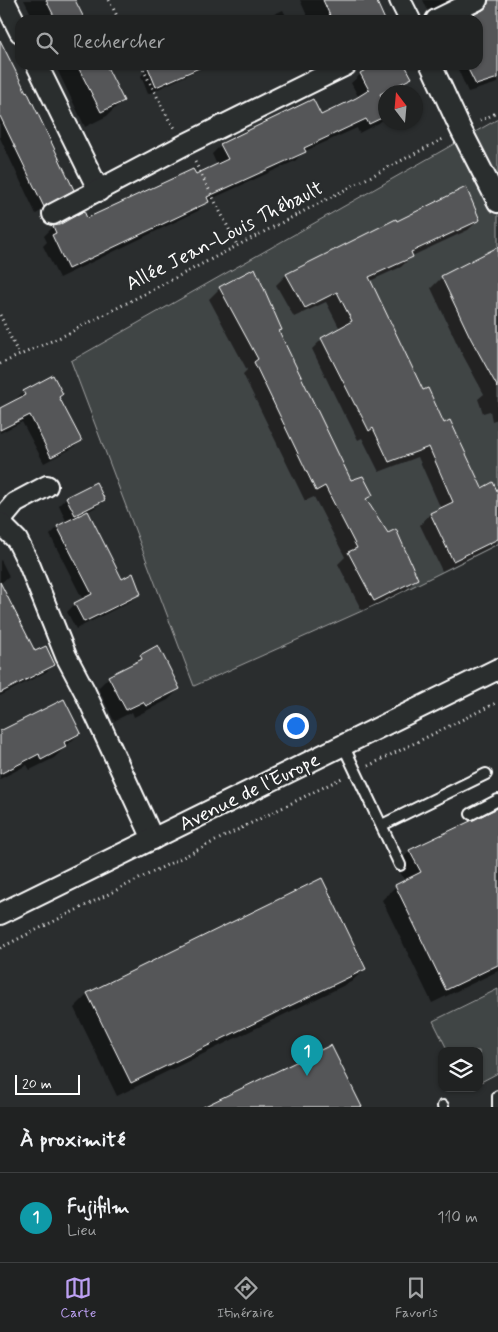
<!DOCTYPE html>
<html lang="fr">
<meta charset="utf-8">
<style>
:root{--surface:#202222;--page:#282a2a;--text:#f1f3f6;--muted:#a2a4a5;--line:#3d3f40;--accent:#bca0f2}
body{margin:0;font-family:Mynerve,sans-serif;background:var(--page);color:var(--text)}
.controls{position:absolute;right:15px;bottom:15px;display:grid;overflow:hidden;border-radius:10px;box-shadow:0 1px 4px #0004}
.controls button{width:45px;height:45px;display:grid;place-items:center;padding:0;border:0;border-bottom:1px solid var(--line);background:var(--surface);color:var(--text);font:25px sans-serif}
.compass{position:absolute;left:378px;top:85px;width:45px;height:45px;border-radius:50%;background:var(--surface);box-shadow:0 1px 4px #0004;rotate:344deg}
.scale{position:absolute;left:15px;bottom:12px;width:65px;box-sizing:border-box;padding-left:5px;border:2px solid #fff;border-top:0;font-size:14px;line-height:18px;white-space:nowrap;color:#fff;-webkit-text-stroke:4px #2a2d2e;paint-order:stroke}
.you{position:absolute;left:295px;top:725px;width:18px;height:18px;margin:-12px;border:4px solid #fff;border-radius:50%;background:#1a73e8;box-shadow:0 0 0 8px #1a73e833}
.badge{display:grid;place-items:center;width:32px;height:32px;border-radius:50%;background:var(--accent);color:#fff;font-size:16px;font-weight:700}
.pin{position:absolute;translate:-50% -41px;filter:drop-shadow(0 1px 2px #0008)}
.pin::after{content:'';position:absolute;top:26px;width:18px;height:15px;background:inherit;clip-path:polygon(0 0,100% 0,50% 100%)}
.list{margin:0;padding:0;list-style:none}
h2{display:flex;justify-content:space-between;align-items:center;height:65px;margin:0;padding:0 20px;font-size:21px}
h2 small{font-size:16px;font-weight:400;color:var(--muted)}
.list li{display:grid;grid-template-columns:32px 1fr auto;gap:15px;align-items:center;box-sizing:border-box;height:90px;padding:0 20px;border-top:1px solid var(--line)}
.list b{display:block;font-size:19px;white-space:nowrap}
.list p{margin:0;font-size:16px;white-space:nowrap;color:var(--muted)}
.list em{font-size:16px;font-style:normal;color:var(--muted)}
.icon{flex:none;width:28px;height:28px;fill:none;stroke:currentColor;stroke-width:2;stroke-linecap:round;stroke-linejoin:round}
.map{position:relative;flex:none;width:498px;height:1107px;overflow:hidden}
.search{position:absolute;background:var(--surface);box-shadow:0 1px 4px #0004;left:15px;right:15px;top:15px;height:55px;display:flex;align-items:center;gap:12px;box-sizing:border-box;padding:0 18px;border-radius:15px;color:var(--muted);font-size:19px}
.sheet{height:155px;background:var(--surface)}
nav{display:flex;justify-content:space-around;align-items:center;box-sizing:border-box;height:70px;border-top:1px solid var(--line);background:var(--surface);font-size:14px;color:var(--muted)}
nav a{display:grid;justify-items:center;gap:2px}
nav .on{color:var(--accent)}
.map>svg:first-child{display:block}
.green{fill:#414445;stroke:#a0a2a2}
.shadow{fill:#0007}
.building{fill:#555758;stroke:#fff}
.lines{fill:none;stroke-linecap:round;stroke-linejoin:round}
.lane-casing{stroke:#fff;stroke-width:14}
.street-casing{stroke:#fff;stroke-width:24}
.path{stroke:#fff;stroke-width:3;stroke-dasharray:1 4;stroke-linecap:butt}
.lane{stroke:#2a2d2e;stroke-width:10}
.street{stroke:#2a2d2e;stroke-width:20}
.labels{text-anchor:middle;stroke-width:4.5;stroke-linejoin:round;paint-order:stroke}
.street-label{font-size:20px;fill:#fff;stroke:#2a2d2e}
</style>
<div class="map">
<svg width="498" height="1107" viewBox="0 0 498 1107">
<rect width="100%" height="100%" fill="#2a2d2e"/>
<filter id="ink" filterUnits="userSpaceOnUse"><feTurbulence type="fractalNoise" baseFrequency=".02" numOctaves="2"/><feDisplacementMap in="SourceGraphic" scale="10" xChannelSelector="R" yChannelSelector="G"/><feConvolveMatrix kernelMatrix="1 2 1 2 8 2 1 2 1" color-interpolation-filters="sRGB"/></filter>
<g filter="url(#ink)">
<g class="green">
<path d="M498,119V544L382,602L194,686L71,361Z"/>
<path d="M498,989V1073L479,1083V1051H448L433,1021Z"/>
</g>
<g class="shadow">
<path d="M24,0H72L84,20H34Z"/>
<path d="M300,0H375L378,20H309Z"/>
<path d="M423,0H456L429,13Z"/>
<path d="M478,0H492L498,13V83L468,92L456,65H478V20H466L480,13V3Z"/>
<path d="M283,10L288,20H262Z"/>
<path d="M0,42L72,190L64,197L36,214L0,138Z"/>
<path d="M55,65H105L123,100L107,116L85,127Z"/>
<path d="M156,65H208L148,94L141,76L148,68Z"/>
<path d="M377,65H404L410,78L401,87L390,92H386V95L380,98L386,108V116L379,123L359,133L357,128L303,152L295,161L207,201L198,211L59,278L43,246L47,242L44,236L53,227L87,220L195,176L217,165L212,154L221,145L320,116L359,98L351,83L361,74Z"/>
<path d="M479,219L468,230L412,256L401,267L370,281L422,391L444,424L481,489L498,496V543L442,571L420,525L430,514L441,509L418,457L379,472L362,438L358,440L345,414L344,415L312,349L322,339L340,329L326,302L294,317L276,285L286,275L396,223Z"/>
<path d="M498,258V419L492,421L490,411L483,413L478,399L484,394L460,350L431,288L442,277Z"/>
<path d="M220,288L278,331L350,482L371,495L366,501L417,578L406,590L362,611L338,564L345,557L314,497L305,501L243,374L247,370L209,299Z"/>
<path d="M23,392L58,398L81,440L73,448L44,463L22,422L0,433V409L16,401V399Z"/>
<path d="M66,498L104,499L96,507L87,512L122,580L139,593L131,601L76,629L67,612L75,604L83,600L50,535L58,527L67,523L59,505Z"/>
<path d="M1,560L9,576L0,584V561Z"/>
<path d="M0,584L34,653L54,665L46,672L0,696Z"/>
<path d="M141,656L179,689L168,700L134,717L132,712L114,721L98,688L109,677L130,667Z"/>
<path d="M0,732L80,733L54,758L30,770L27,765L0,779Z"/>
<path d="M498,809V971L432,1003L382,900L396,886L405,881L396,865L410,851Z"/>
<path d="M365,969L351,982L117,1096L74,1008L88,994Z"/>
</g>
<g class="building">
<path d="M46,0H75L85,20H56Z"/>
<path d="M323,0H376L385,20H332Z"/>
<path d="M489,0H498V78L476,85L466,65H478V20H463L483,10L487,6Z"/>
<path d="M0,40L26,92L27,91L74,190L44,207L0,116Z"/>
<path d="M77,65H106L124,101L101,112Z"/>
<path d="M147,65H206L156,87Z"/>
<path d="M374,65H405L412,78L380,94L386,105V116L369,124L366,119L304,148L306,152L207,197L209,202L68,269L52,235L56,233L53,226L59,225L84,211L87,218L193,169L196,174L228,159L220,144L313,99L321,115L356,98L369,90L360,73Z"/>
<path d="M466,187L480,220L411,252L413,257L369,277L423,390L428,388L444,423L450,420L482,488L493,482L498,493V539L453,561L430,513L453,502L429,447L389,462L373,428L369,431L356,405H355L321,338L352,321L337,292L305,308L286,274L396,219L397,221Z"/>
<path d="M498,247V388L471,339L441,276Z"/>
<path d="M255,268L282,330L279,331L351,480L363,476L373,495L366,499L388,533L396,529L418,579L374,601L348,552L357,548L325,486L316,491L254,362L258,359L219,287Z"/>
<path d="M53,375L63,394L59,397L82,441L51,457L30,415L0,430V408L25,395L23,391Z"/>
<path d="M96,482L105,500L75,515L66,497Z"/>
<path d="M88,511L122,579L133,573L141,594L84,622L74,603L92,594L57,526Z"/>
<path d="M0,582L35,651L46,646L55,665L0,693Z"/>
<path d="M158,645L180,689L146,706L143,702L126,710L108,676L142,659L140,655Z"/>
<path d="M64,699L81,733L64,742L66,747L41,760L39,754L0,774V731Z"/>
<path d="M498,808V965L446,990L395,885L421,872L409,850Z"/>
<path d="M322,878L366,969L131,1083L87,993Z"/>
<path d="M331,1045L362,1107H203Z"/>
</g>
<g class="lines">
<defs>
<g id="lane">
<path d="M343,745L400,865"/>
<path d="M471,814L498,800"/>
<path d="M382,825L486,774"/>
<path d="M443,1106V1107"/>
<path d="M498,1107V1096"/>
</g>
<g id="street">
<path d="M4,0L20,32"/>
<path d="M400,0L410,20"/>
<path d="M436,20L477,0"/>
<path d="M37,65L99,191"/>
<path d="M431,65L461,130L498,202"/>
<path d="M53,214L186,144L346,65"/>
<path d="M0,521L15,503L47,486"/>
<path d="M0,523L17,540L29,564L66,656L85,692L153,839"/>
<path d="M0,914L498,669"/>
</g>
</defs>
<use href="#lane" class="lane-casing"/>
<use href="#street" class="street-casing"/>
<g class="path">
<path d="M109,0L119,20"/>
<path d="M141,65L169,120L175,128"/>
<path d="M480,121L498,112"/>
<path d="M195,162L237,245"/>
<path d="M0,315L19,355"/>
<path d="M0,364L65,335L443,139"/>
<path d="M368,766L498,702"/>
<path d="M0,948L342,778"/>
</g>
<use href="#lane" class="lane"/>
<use href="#street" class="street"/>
</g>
</g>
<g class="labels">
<g class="street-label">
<text transform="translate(224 235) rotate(-27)" y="7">Allée Jean-Louis Thébault</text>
<text transform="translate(249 791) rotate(-26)" y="7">Avenue de l'Europe</text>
</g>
</g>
</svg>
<div class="controls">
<button><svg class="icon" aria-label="layers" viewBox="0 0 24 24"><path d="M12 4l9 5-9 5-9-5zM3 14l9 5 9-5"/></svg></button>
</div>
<svg class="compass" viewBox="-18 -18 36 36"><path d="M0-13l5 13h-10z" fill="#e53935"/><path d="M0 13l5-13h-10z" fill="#a2a4a5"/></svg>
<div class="scale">20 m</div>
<div class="you"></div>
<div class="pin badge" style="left:307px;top:1076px;background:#0f9aa8">1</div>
<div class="search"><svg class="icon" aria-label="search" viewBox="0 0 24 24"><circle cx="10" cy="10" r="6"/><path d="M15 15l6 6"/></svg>Rechercher</div>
</div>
<section class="sheet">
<h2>À proximité<small></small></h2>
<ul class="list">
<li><span class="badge" style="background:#0f9aa8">1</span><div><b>Fujifilm</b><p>Lieu</p></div><em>110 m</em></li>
</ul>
</section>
<nav>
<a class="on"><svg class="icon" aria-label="map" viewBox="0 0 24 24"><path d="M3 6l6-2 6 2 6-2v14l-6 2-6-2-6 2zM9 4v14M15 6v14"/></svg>Carte</a>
<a><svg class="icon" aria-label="directions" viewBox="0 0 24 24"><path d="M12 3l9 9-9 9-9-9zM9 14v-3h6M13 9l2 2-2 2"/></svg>Itinéraire</a>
<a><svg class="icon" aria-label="saved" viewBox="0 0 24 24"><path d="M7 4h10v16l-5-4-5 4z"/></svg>Favoris</a>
</nav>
